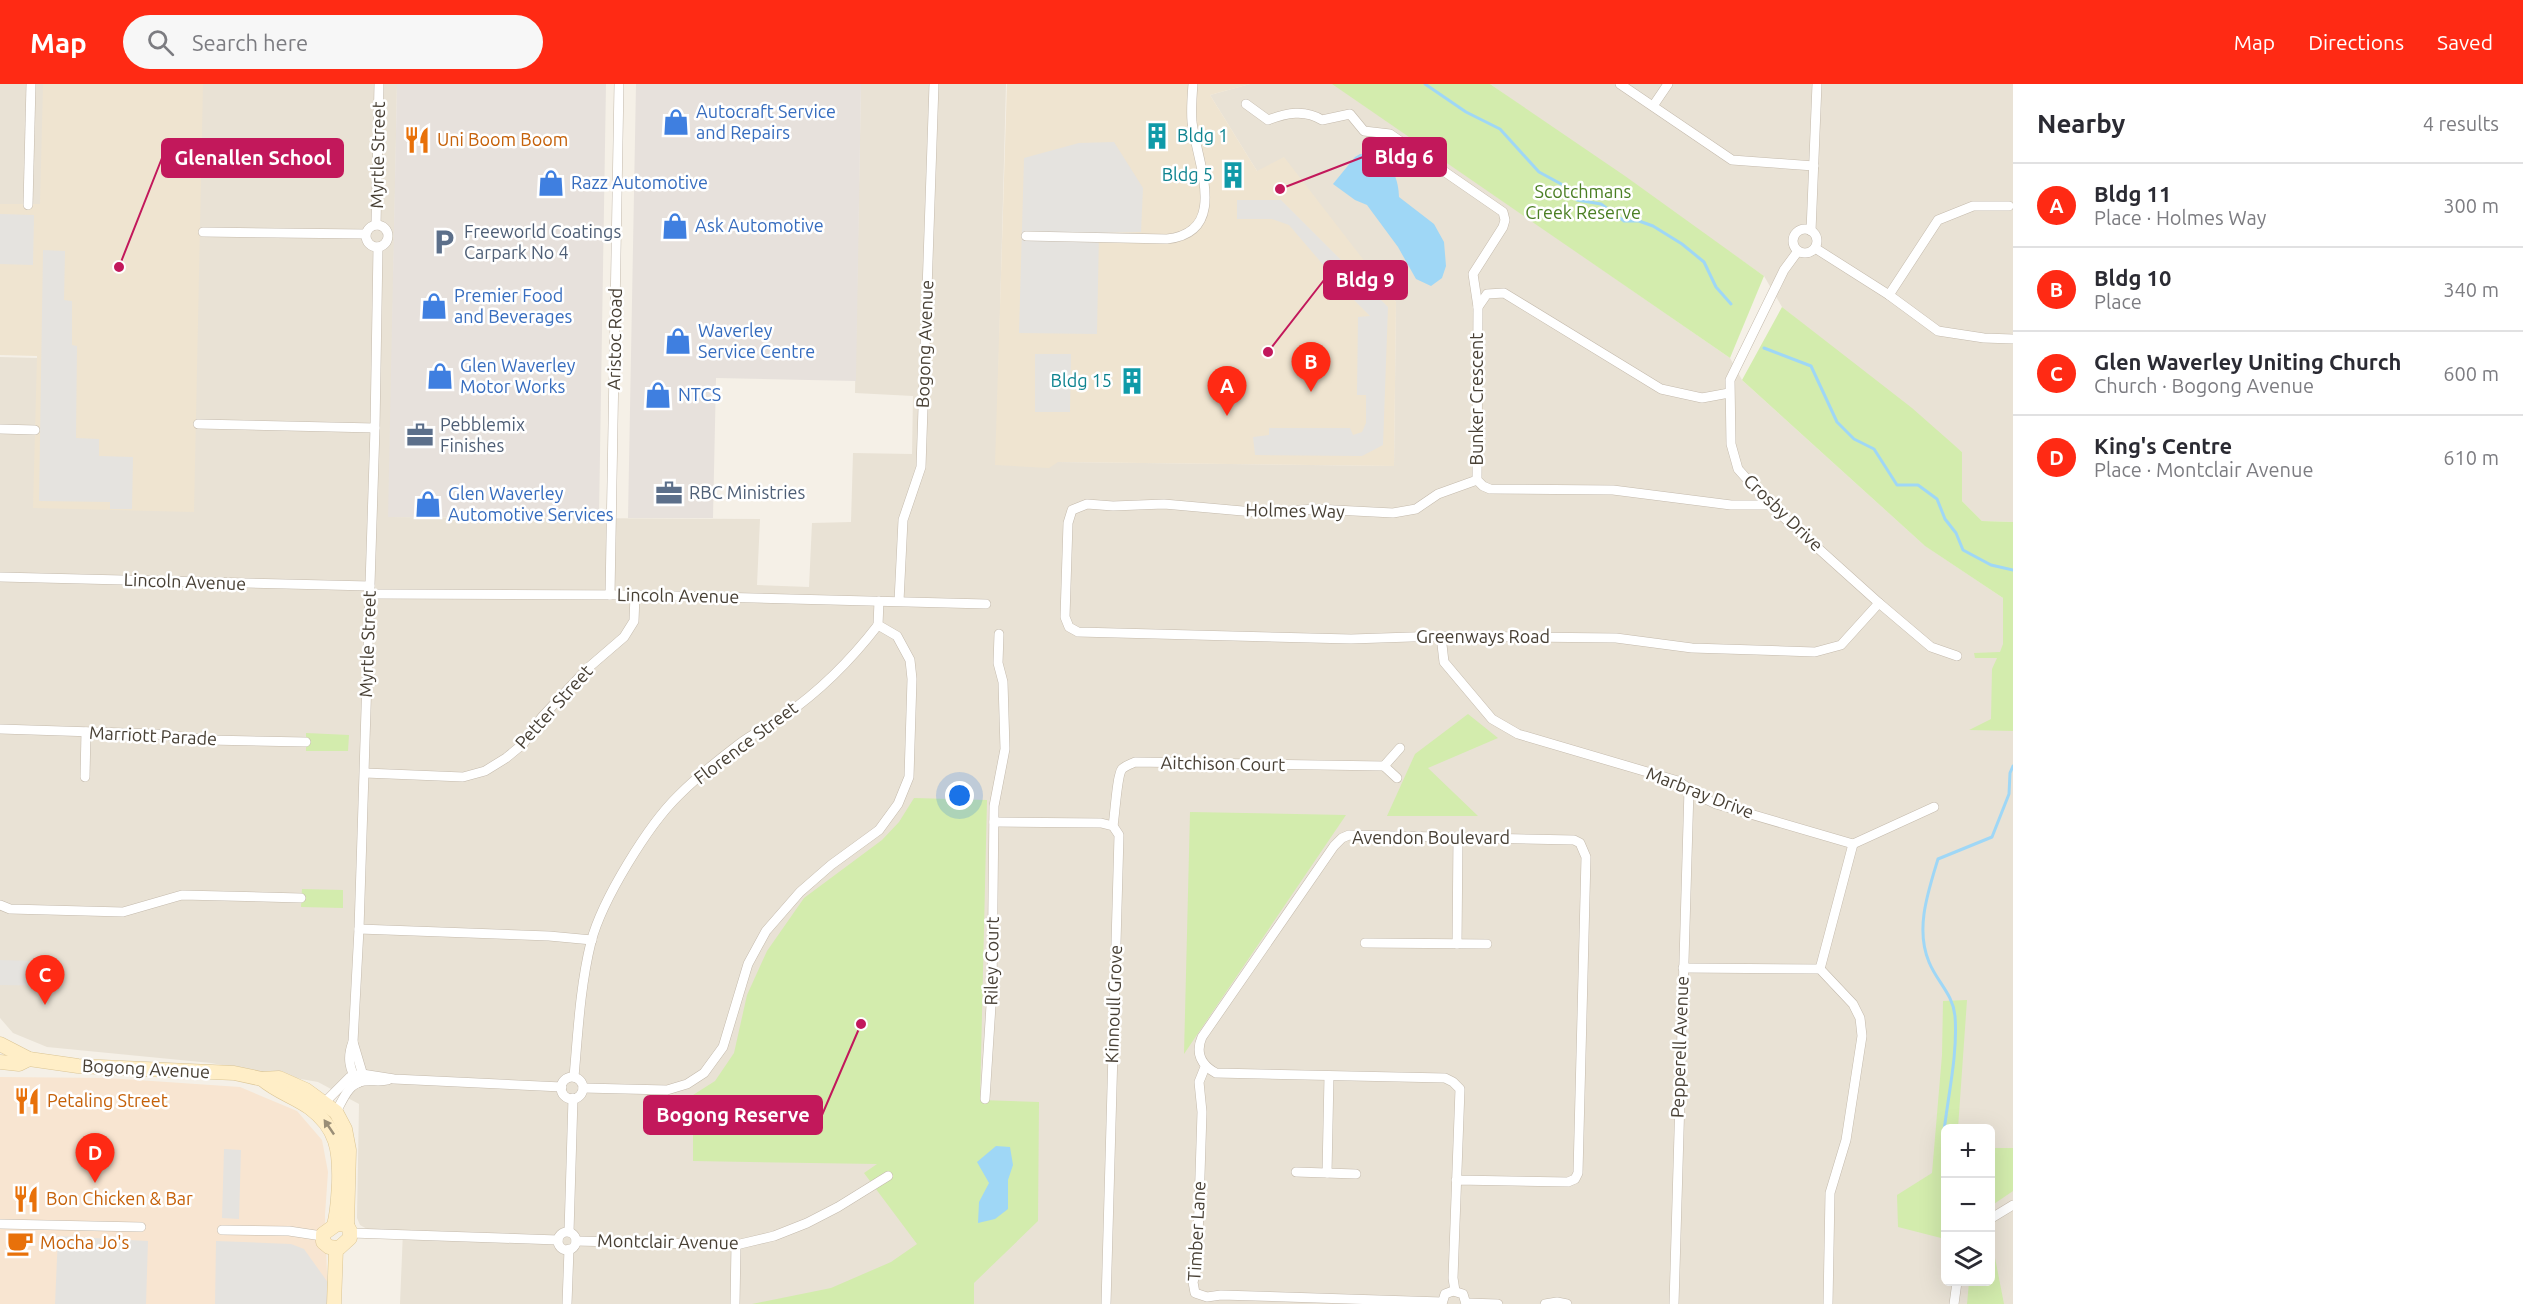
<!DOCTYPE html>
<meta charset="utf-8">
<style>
:root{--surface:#fff;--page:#f7f7f7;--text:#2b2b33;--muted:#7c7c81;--line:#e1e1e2;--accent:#ff2a14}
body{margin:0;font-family:Ubuntu,sans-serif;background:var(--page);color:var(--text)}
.controls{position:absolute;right:18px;bottom:18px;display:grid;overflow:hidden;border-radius:9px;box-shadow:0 6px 24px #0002}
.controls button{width:54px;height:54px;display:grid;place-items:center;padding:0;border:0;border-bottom:2px solid var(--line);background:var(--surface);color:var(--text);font:30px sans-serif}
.you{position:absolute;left:960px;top:712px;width:21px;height:21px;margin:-15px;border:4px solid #fff;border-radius:50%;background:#1a73e8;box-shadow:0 0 0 9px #1a73e833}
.badge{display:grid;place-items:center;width:39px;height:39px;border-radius:50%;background:var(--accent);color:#fff;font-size:20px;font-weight:700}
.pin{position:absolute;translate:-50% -50px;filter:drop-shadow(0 2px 3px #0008)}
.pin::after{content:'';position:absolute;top:32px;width:21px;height:18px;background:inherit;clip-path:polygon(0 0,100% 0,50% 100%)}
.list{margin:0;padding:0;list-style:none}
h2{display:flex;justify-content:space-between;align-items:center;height:78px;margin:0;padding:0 24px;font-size:26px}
h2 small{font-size:20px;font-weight:400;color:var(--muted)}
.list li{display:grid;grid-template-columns:39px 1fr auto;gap:18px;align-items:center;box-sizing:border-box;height:84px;padding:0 24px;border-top:2px solid var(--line)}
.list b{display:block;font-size:22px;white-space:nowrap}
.list p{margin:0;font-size:20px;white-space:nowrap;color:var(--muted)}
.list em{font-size:20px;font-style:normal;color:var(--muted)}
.icon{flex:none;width:33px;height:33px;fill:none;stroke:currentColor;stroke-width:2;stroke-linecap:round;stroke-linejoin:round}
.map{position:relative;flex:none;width:2013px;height:1220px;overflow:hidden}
header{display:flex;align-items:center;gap:36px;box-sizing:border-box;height:84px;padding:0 30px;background:var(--accent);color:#fff}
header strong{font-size:28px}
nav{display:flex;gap:33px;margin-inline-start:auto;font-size:21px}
.search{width:420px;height:54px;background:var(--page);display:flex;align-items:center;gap:15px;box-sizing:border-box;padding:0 21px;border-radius:33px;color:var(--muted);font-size:22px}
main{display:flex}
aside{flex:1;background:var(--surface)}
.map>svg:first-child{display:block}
.residential{fill:#e9e2d5;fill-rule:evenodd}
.commercial{fill:#f8e5d1}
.industrial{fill:#e7e1dc}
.education{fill:#efe4d0}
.green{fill:#d3ecad}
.parking{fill:#e5e3df}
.water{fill:#9fd7f6}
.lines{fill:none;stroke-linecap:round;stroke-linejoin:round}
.stream{stroke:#9fd7f6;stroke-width:3}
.street-casing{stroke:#c4baac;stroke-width:10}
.secondary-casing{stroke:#dbc595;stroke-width:15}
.street{stroke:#fff;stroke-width:9}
.secondary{stroke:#ffeec7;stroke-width:14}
.oneway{fill:#9a8e77}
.labels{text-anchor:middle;stroke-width:5;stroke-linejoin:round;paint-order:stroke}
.shop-label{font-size:18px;fill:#366cbe;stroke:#fff;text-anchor:start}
.culture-label{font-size:18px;fill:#0d838f;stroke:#fff;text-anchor:end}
.food-label{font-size:18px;fill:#c56008;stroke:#fff;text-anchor:start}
.street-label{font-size:18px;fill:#484035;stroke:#fff}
.park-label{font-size:18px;fill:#4b7f24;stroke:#fff}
.service-label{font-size:18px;fill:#4e5e75;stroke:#fff;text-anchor:start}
.leader{fill:none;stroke:#c2185b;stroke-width:2}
.callout-dot{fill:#c2185b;stroke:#fff;stroke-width:2}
.callout{fill:#c2185b;stroke:#c2185b;stroke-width:2}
.callout-label{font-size:20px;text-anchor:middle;font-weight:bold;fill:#fff}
</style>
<header>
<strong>Map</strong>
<div class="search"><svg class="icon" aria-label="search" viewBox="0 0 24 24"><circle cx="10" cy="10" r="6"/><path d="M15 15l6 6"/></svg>Search here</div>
<nav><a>Map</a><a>Directions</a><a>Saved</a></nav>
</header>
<main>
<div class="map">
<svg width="2013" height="1220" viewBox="0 0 2013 1220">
<rect width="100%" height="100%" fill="#f5f0e7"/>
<g class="residential">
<path d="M0,0H397L389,433L760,435L757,501L809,503L812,439L851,438L853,369L912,370L913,312L855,309L861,0H1006L996,381L1058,378L1394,382L1396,218L1257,87L1210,11L1250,0H1334L1730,274L1742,296L1924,461L2003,514L2013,516V1220H400L403,1147L367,1145L360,1141L357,1134L359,1020L318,998L211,979L47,963L13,949L0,934V273L39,274L41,121L0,120ZM1946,1044H1990V1198H1946Z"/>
<path d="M1490,0H2013V438L1982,437L1962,417V368L1782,223L1764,192Z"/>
</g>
<path class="commercial" d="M0,993L108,994L240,1003L297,1027L322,1056L328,1088L325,1131L328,1220H0Z"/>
<g class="industrial">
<path d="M397,0H606L599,433H388Z"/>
<path d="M636,0H861L856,297L716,294L713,434H628Z"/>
</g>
<g class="education">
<path d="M43,0H203L194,428L33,424L37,272L0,271V120H40Z"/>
<path d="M1007,0H1250L1210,11L1257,87L1284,73L1396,218L1394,382L1058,378L1049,384L995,381Z"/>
</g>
<g class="green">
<path d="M1332,0H1490L1625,92L1764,192L1730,274Z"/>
<path d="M1782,223L1912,324L1962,368V417L1982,437L2013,438V647L1969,646L1991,635L1992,585L1997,574H1975L1974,569L2000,568L2003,560V514L1925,462L1742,296Z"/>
<path d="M1468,630L1498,654L1428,684L1478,732H1387L1415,670Z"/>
<path d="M306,649L349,651L348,667H306Z"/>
<path d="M914,714L987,716L980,1016L1039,1018L1038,1137L974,1199V1220H752L831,1204L891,1178L917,1160L864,1089L877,1080L693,1077V1011L715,997L734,969L747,911L767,867L804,814L882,756L899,738Z"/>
<path d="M1190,728L1346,731L1184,970Z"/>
<path d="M302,805L343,806V824L301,823Z"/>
<path d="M1967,916L1958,1044H1946L1945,1155L1898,1143L1897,1111L1932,1089L1942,971L1943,917Z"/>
<path d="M1991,1064H2013V1107L1991,1122Z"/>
<path d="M1991,1153L2004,1220H1967L1969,1198H1990Z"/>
</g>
<g class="parking">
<path d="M1114,58L1143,104L1141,148L1099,149L1097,250L1019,249L1024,74L1079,59Z"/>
<path d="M1237,116H1281L1388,223L1383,361L1362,372L1255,371L1253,353L1269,351V344H1350L1353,351L1362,348L1366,339V311H1357L1358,233L1370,232L1349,211L1289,141L1272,135H1237Z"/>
<path d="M0,130L34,131L33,181L0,180Z"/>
<path d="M43,166L65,167L64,216L72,217V261L77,262L76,354L99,355V372L133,373L132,425H110V418L39,417Z"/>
<path d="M1035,270H1071L1070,328H1035Z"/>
<path d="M0,876L61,878L60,902L0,901Z"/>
<path d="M224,1065L241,1066L239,1135L222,1134Z"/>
<path d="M58,1152L148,1157L146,1220H55Z"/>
<path d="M216,1157L291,1160L304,1165L329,1200L328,1220H215Z"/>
</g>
<g class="water">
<path d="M1360,70C1365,70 1371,69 1376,70C1392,76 1399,98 1399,113L1434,140L1444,158L1446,182L1442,194L1431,202L1416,195L1398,163L1367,121L1355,116L1333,100L1355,73Z"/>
<path d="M996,1062L1010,1063L1013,1081L1008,1096V1125L995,1135L978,1139L979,1118L989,1099L977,1078Z"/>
</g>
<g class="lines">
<g class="stream">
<path d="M1425,0L1466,28L1500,45L1539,88L1563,101L1577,116L1601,120L1624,137H1639L1653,142L1682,160L1704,178L1716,203L1731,220"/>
<path d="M1764,264L1811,282L1837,338L1854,355L1874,365L1897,401H1918L1937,415L1945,435L1956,449L1963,466L1991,481L2013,486"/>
<path d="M1946,1060L1943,1056C1947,1015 1958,973 1955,932C1953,910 1937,898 1929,878C1915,845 1928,808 1938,775L1992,753L2009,710L2010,689L2013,682"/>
</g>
<defs>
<g id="street">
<path d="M1620,0L1732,76L1814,82"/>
<path d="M1246,20L1268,36C1286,29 1305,25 1322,36L1350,30L1364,47L1390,50L1503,128L1505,136L1503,143L1473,190L1478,223"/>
<path d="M1653,22L1668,0"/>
<path d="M28,121L31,0"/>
<path d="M376,141L379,0"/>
<circle cx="377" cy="152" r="11"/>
<circle cx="1805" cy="157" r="12"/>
<path d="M1811,147L1817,0"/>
<path d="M203,148L366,150"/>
<path d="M1026,152L1167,155C1230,148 1197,79 1192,38C1191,26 1192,12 1193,0"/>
<path d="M1815,164L1889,211L1938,247L1984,254L2013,255"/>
<path d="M1798,167L1784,186L1730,296L1731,360L1738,385L1770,421L1879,519L1931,563L1957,572"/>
<path d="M1889,211L1938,136L1973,122H2009"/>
<path d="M1729,309L1702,314L1661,305L1504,209L1487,210L1478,223L1477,396L1483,402L1490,405L1613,406L1731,421H1770"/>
<path d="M198,340L375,344"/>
<path d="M0,345L35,346"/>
<path d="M1477,396L1438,410L1416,425L1393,429L1315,425L1265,429L1164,420L1113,422L1087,420L1072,426L1068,439L1065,533L1069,543L1078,548L1351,555L1441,552L1616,554L1692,564L1815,568L1841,561L1879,519"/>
<path d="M0,493L370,502"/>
<path d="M370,510L635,511L986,520"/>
<path d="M610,511L619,0"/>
<path d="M899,517L903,436L921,383L934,0"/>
<path d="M1441,552L1444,578L1492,635L1518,650L1678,697L1701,713L1716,720L1853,760L1934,723"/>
<path d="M0,645L156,650L209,656L306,658"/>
<path d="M365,689L463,693L485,687L506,674L523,660L542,633L588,584L624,553L634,537L635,511"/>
<path d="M85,693L86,648"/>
<path d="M1397,694L1384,682L1400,664"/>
<path d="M994,738L1101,739L1113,742L1119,751L1106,1220"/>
<path d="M1113,742C1115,730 1117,691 1122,685C1125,682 1131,680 1135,678L1384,682"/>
<path d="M0,821L10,825L123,828L182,811L301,814"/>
<path d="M359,845L549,852L592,856"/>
<path d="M1365,859L1487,860"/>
<path d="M1457,860L1458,753"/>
<path d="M1683,884L1820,885L1853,920L1860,934L1862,952L1846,1056L1830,1109L1828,1220"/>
<path d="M1820,885L1853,760"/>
<path d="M353,958L364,995"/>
<path d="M1205,983L1199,998L1202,1028L1197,1185L1193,1198L1195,1209L1207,1213L1221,1211L1442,1218"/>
<path d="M574,993C578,948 580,903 591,858C602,816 648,741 679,711C697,693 717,677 738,661C752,650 769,642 784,632C820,607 851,576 878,541"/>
<circle cx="572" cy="1004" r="11"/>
<path d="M358,999C349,985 347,973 353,958L359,845L375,344L378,163"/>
<path d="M583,1004L667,1006L687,1000L704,989L723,963L748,880L766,847L800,808L831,781L879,746L898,720L909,693L912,595L910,576L897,552L878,541L879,517"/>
<path d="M985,1015L992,906L994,722L1005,665L1003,598L998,579L999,550"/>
<path d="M325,1018L350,993L362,990L394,995L562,1003"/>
<path d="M336,1028C343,1016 348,999 364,997C372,996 380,998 388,996"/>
<path d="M1296,1088L1356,1090"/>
<path d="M1327,1089L1329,992"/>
<path d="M1990,1135L2013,1121"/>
<path d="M0,1140L141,1143"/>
<path d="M222,1146L289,1147L322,1152"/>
<path d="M569,1148L573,1014"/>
<circle cx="567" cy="1157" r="9"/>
<path d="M351,1149L558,1156"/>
<path d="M576,1157L736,1161L774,1152L807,1139L838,1123L888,1092"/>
<path d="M1455,1207L1453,1194L1460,1005L1453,998L1445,994L1216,989C1201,981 1195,969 1202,953L1334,762L1342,754L1349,751L1574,756L1580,759L1586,773L1578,1089L1575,1095L1568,1098L1456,1096"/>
<path d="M1466,1219L1498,1220"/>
<path d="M567,1220L569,1165"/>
<path d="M735,1220L736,1161"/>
<path d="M1442,1220L1445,1210L1453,1207L1463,1210L1466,1220"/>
<path d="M1545,1220L1557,1218L1567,1220"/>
<path d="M1674,1220L1689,705"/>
<path d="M1954,1220L1957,1198"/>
</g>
<g id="secondary">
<path d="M0,960L29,975L78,982L234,989L262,995L279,994L306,1006L336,1028L345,1045L349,1066L347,1141"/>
<path d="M0,978L19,980L29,975"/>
<path d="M262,995C277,1008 295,1013 310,1024C337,1044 340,1067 339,1099C338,1113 338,1127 334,1141"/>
<path d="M337,1140L347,1141L350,1147V1154L339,1164L329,1163L323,1158V1150Z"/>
<path d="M334,1220L336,1164"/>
</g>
</defs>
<use href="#street" class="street-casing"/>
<use href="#secondary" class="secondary-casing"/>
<use href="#street" class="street"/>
<use href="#secondary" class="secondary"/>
</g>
<defs><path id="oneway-solid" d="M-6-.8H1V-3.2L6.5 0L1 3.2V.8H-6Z" transform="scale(1.5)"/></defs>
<use class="oneway" href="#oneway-solid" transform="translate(329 1043) rotate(-124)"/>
<defs>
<symbol id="shop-bare" viewBox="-9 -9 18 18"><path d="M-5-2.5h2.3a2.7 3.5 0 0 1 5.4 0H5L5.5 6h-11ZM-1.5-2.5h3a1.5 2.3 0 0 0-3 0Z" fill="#3f7fe0" stroke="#fff" stroke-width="2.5" paint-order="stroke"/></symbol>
<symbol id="building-bare" viewBox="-9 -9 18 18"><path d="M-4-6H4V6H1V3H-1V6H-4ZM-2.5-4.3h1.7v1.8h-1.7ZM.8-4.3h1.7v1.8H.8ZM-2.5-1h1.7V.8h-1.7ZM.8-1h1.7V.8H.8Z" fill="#0f9aa8" stroke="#fff" stroke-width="2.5" paint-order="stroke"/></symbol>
<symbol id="restaurant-bare" viewBox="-9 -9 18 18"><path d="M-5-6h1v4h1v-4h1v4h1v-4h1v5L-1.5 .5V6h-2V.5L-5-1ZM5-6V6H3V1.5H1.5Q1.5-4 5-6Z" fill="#e8710a" stroke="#fff" stroke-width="2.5" paint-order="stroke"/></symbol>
<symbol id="parking-bare" viewBox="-9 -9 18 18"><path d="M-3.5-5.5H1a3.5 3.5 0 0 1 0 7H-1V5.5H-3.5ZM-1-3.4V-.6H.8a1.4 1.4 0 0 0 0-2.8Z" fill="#5c6f8a" stroke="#fff" stroke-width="2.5" paint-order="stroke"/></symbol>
<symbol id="office-bare" viewBox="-9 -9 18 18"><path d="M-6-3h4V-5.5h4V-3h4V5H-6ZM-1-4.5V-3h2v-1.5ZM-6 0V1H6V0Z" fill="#5c6f8a" stroke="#fff" stroke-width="2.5" paint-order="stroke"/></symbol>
<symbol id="cafe-bare" viewBox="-9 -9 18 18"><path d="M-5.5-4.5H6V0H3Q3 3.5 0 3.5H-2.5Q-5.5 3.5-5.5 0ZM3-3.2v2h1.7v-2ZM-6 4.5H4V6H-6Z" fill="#e8710a" stroke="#fff" stroke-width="2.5" paint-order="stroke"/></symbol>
</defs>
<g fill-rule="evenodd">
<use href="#shop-bare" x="657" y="19" width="38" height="38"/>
<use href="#building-bare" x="1138" y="33" width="38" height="38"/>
<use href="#restaurant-bare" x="398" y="37" width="38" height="38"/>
<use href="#building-bare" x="1214" y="72" width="38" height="38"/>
<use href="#shop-bare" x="532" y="80" width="38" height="38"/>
<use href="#shop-bare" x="656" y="123" width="38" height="38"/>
<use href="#parking-bare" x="425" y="139" width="38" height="38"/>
<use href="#shop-bare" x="415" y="203" width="38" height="38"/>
<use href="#shop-bare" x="659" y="238" width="38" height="38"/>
<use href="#shop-bare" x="421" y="273" width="38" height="38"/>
<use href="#building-bare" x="1113" y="278" width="38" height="38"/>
<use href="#shop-bare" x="639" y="292" width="38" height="38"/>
<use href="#office-bare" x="401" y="332" width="38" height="38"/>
<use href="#office-bare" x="650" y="390" width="38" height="38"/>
<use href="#shop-bare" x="409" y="401" width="38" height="38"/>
<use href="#restaurant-bare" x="8" y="998" width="38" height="38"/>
<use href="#restaurant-bare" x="7" y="1096" width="38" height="38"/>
<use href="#cafe-bare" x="1" y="1140" width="38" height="38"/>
</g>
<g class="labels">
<g class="shop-label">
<text x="696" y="34">Autocraft Service<tspan x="696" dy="21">and Repairs</tspan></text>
<text x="571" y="105">Razz Automotive</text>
<text x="695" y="148">Ask Automotive</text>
<text x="454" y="218">Premier Food<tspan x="454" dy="21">and Beverages</tspan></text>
<text x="698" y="253">Waverley<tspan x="698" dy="21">Service Centre</tspan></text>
<text x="460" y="288">Glen Waverley<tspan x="460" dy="21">Motor Works</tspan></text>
<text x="678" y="317">NTCS</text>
<text x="448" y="416">Glen Waverley<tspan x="448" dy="21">Automotive Services</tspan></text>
</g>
<g class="culture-label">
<text x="1177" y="58" text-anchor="start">Bldg 1</text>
<text x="1213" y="97">Bldg 5</text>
<text x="1112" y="303">Bldg 15</text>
</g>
<g class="food-label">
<text x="437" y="62">Uni Boom Boom</text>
<text x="47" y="1023">Petaling Street</text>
<text x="46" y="1121">Bon Chicken &amp; Bar</text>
<text x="40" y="1165">Mocha Jo's</text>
</g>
<g class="street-label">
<text transform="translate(378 71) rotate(-89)" y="6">Myrtle Street</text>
<text transform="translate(615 255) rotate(-89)" y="6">Aristoc Road</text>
<text transform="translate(925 260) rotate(-88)" y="6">Bogong Avenue</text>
<text transform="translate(1477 315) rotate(-90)" y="6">Bunker Crescent</text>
<text transform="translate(1295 427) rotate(1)" y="6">Holmes Way</text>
<text transform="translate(1783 429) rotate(44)" y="6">Crosby Drive</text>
<text transform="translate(185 498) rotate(2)" y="6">Lincoln Avenue</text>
<text transform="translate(678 512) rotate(1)" y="6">Lincoln Avenue</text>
<text x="1483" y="559">Greenways Road</text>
<text transform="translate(368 560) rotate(-88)" y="6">Myrtle Street</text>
<text transform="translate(554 623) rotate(-48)" y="6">Petter Street</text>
<text transform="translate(153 652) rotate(3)" y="6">Marriott Parade</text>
<text transform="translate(746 659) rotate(-37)" y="6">Florence Street</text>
<text transform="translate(1223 680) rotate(1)" y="6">Aitchison Court</text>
<text transform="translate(1700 709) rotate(21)" y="6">Marbray Drive</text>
<text x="1431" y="760">Avendon Boulevard</text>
<text transform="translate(992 877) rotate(-89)" y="6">Riley Court</text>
<text transform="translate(1114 920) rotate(-88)" y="6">Kinnoull Grove</text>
<text transform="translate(1680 963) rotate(-88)" y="6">Pepperell Avenue</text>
<text transform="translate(146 985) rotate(3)" y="6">Bogong Avenue</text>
<text transform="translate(1197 1147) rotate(-87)" y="6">Timber Lane</text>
<text transform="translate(668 1158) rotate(1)" y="6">Montclair Avenue</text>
</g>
<g class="park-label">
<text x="1583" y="114">Scotchmans<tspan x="1583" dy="21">Creek Reserve</tspan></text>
</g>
<g class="service-label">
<text x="464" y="154">Freeworld Coatings<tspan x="464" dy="21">Carpark No 4</tspan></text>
<text x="440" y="347">Pebblemix<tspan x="440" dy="21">Finishes</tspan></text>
<text x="689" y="415">RBC Ministries</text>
</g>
</g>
<path class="leader" d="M1280 105L1363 73M119 183L162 74M1268 268L1324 196M861 940L822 1031"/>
<g class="callout-dot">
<circle cx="1280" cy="105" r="6"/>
<circle cx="119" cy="183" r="6"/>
<circle cx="1268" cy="268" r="6"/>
<circle cx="861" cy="940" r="6"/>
</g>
<g class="callout">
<rect x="1363" y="54" width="83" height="38" rx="6"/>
<rect x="162" y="55" width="181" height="38" rx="6"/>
<rect x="1324" y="177" width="83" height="38" rx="6"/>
<rect x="644" y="1012" width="178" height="38" rx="6"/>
</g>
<g class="callout-label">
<text x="1404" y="80">Bldg 6</text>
<text x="253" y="81">Glenallen School</text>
<text x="1365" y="203">Bldg 9</text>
<text x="733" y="1038">Bogong Reserve</text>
</g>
</svg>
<div class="controls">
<button>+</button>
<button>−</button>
<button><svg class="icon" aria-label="layers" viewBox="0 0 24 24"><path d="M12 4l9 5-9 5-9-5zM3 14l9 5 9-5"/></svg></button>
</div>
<div class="you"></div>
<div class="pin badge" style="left:1227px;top:332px">A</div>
<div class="pin badge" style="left:1311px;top:308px">B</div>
<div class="pin badge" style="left:45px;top:921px">C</div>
<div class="pin badge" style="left:95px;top:1099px">D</div>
</div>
<aside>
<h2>Nearby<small>4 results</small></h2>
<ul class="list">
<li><span class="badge">A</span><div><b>Bldg 11</b><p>Place · Holmes Way</p></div><em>300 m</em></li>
<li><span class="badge">B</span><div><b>Bldg 10</b><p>Place</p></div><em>340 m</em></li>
<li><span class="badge">C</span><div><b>Glen Waverley Uniting Church</b><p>Church · Bogong Avenue</p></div><em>600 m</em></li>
<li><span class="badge">D</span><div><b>King's Centre</b><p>Place · Montclair Avenue</p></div><em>610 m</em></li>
</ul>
</aside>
</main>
